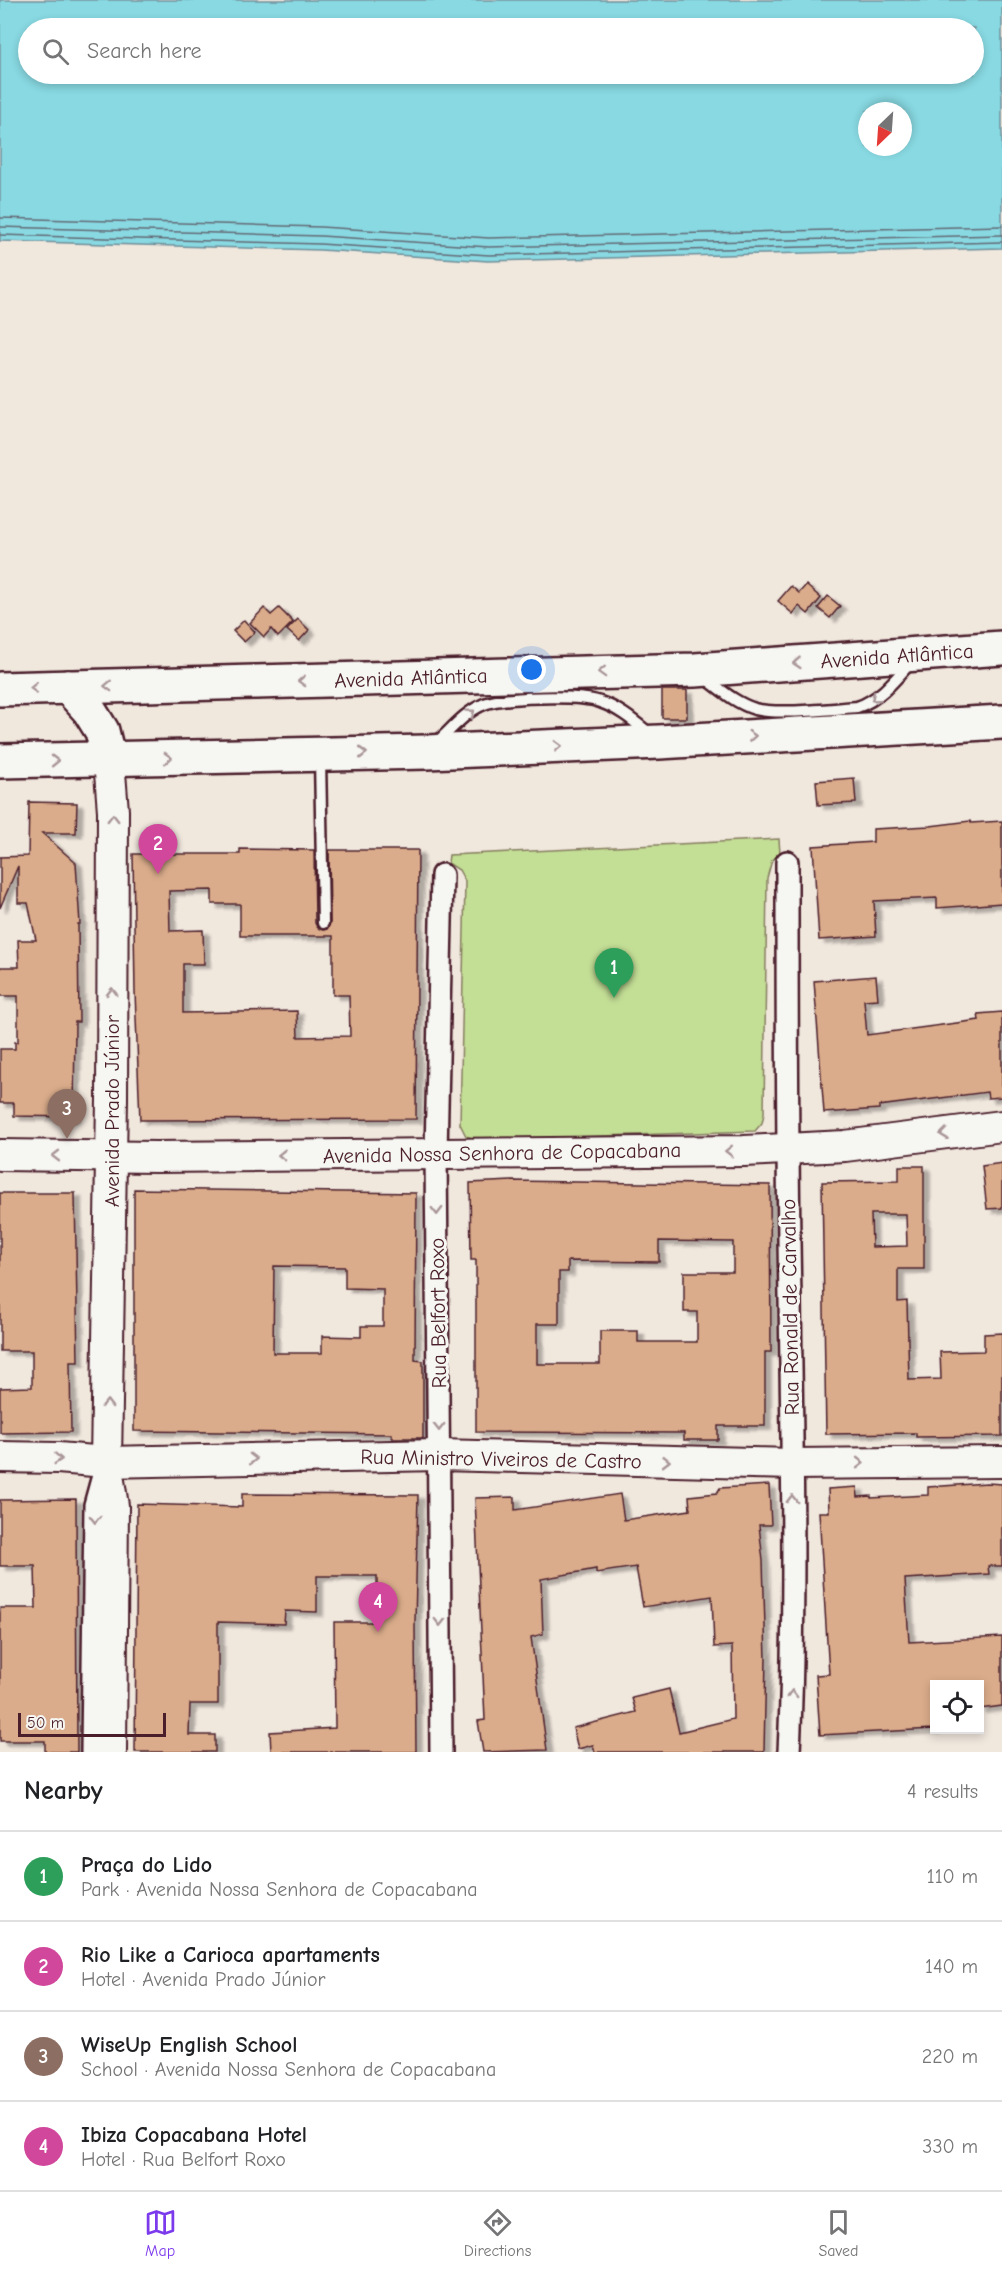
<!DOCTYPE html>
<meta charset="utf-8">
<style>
:root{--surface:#fff;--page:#f2f2f2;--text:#202124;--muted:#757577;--line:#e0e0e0;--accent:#7c3aed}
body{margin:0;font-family:"Comic Neue",sans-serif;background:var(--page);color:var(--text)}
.controls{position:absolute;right:18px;bottom:18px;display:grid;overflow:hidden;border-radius:0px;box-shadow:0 3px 9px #0003}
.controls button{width:54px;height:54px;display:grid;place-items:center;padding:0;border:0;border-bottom:2px solid var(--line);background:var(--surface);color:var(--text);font:30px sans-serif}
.compass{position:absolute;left:858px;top:102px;width:54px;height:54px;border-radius:50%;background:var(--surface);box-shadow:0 3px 9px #0003;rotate:205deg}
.scale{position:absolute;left:18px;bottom:15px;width:148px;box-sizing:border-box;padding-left:6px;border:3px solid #4a1f2b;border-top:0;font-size:16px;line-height:21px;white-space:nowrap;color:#4a1f2b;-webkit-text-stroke:4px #f6f6f2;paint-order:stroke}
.you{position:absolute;left:532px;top:670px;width:21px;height:21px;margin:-15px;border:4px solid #fff;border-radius:50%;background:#1a73e8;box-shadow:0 0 0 9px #1a73e833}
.badge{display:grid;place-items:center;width:39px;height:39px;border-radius:50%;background:var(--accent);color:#fff;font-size:20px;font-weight:700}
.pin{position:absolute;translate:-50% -50px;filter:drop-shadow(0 2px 3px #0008)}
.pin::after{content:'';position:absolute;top:32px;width:21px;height:18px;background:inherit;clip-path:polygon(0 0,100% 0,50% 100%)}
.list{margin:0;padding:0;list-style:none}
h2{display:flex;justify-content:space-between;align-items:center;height:78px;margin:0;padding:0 24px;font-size:26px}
h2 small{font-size:20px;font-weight:400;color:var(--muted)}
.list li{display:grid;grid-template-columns:39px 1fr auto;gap:18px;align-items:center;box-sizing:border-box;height:90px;padding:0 24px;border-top:2px solid var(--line)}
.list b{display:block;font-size:22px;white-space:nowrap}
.list p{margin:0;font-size:20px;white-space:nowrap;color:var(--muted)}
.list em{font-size:20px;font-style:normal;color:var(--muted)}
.icon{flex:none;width:33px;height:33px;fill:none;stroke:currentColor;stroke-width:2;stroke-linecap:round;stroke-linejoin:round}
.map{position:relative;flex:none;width:1002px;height:1752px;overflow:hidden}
.search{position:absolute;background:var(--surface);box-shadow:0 3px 9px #0003;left:18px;right:18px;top:18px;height:66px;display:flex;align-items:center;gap:15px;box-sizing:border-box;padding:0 21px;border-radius:33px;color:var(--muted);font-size:22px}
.sheet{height:438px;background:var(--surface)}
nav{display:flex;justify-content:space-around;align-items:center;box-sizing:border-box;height:84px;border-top:2px solid var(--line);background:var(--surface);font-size:16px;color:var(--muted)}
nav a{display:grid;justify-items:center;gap:3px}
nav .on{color:var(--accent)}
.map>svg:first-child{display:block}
.green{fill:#c3de95;stroke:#867e60;stroke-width:1.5}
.water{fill:#88d9e2;stroke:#6f8f99;stroke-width:1.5;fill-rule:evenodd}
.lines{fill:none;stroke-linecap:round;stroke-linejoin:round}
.shore{stroke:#636974;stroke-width:1.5}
.building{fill:#daac8b;stroke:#4a1f2b;stroke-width:1.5;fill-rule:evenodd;filter:url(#shadow)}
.lane-casing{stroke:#4a1f2b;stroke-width:15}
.street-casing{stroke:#4a1f2b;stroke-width:26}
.secondary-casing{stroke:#4a1f2b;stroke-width:34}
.highway-casing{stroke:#4a1f2b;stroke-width:38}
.lane{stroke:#f6f6f2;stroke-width:10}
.street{stroke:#f6f6f2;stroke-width:21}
.secondary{stroke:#f6f6f2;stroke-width:30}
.highway{stroke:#f6f6f2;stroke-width:33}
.oneway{stroke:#a99598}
.labels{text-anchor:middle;stroke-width:6;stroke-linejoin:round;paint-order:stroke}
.street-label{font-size:21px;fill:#4a1f2b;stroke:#f6f6f2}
</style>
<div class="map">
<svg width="1002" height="1752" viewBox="0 0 1002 1752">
<defs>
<filter id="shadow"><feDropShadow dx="6" dy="4" stdDeviation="1.5" flood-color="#0004"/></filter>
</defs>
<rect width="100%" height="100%" fill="#f0e7dd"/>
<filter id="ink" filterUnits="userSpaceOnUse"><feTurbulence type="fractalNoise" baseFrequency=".0167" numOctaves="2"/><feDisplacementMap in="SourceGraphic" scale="12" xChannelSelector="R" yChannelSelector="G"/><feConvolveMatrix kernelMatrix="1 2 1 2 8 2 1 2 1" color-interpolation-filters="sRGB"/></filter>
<g filter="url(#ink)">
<path class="green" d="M779,839L780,854L772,860L767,878L764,1114L762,1123L755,1131L477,1140L466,1136L460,1124L465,881L459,870L448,863L449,855Z"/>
<path class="water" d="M0,0H1002V248L488,261L320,250L0,241ZM28,28H974V74H28ZM867,111H903V147H867Z"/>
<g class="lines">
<g class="shore">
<path d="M0,218L321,227L489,238L1002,226"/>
<path d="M0,227L321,236L489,247L1002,235"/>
<path d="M0,235L320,244L489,255L1002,242"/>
</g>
</g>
<g class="building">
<path d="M806,585L821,598L808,614L799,606L793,614L778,601L791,586L799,593Z"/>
<path d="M828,596L840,606L830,618L818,608Z"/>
<path d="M264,608L271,615L279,608L293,622L278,637L271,629L264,637L250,623Z"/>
<path d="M298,619L309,630L299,641L287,630Z"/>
<path d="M244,620L255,632L244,642L233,631Z"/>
<rect x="662" y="690" width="25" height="28"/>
<path d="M854,778L856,803L818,805L816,781Z"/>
<path d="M29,802L77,803L76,833H42L76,863L80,924H78L79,1022H75L74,1117L14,1116V1103H0V1049H15V1042H18V996H0V967H19L18,940H36L28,903H18V866L0,908V857L28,856Z"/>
<path d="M970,821L971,823L1002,821V903L937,908V898L874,901L876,936L819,940L813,846L873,842V829L930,826Z"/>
<path d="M240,849L314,850L315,923L317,927L323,930L327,929L330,923L329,850H418L416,1119L140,1120L135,992L133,854H240ZM212,890V904H240V936H333V995H349L350,1036L298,1037L297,1011L183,1013V964H204L203,930L170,931L169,891Z"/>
<path d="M876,976L878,999L864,1000L867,1035L979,1020L978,1014L1002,1012V1097L988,1098L987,1092L879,1106V1109L824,1113L814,981Z"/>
<path d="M1002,1163V1208L987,1209L982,1166Z"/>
<path d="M899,1166H924V1269H898V1302L907,1301L909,1380L941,1379L940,1352L984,1351V1334L1002,1333V1436L916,1437V1433L826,1434L822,1182L899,1181ZM871,1214H906L907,1246L872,1247Z"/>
<path d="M512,1181L770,1185L771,1352H765V1426H718V1440H684V1433L476,1432V1260H471L470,1183ZM659,1241L733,1242V1272H684V1312H697V1342H638V1331H600V1364H537V1324H559V1272H568V1261L659,1262Z"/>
<path d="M134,1189L416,1193L415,1360L423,1361V1438H392V1434L134,1431ZM274,1266L345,1267V1288L383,1289V1326H361V1337L322,1336V1353H273Z"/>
<path d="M0,1193H75L78,1362H70L71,1432L0,1433V1388L32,1387V1351H0Z"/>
<path d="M987,1483L1002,1484V1566H988L989,1574L905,1579L909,1642L1002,1637V1706L980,1709V1684H934V1729L820,1735L816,1675L829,1674L819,1512H829L828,1489L857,1487L858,1497L871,1496V1498L928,1495V1487Z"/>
<path d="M769,1485L771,1525H759L763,1561L766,1659L764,1752H595L593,1745L578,1749L573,1728L636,1712L632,1698L669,1689L679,1732L733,1719L732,1646L714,1647L712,1596L643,1607L636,1567L596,1573V1569L541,1579L543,1634L531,1637L547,1750L483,1752L478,1721L485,1720L475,1498L515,1497V1510L620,1494L624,1520L690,1510L689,1496L717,1493L720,1488Z"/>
<path d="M242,1494L418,1495L415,1623L416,1752H271L270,1732L335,1728L334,1622H377V1576H317V1612L285,1611L284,1624L218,1622V1704H190L189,1735H215V1752H135L137,1504L242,1507Z"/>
<path d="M76,1499L77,1752H45V1741H0V1608H36L35,1566H0V1500Z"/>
</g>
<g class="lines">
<defs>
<g id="lane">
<path d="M704,677C719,688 735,703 755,709C778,715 830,709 857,707C879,700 895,680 910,663"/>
<path d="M436,743C450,731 464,713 482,705C500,696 581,695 600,702C619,708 635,722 650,734"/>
<path d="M320,758L323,923"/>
</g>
<g id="street">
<path d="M787,862C787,1007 787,1152 790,1298C792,1449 796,1601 789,1752"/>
<path d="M92,1752L95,1505L104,1472"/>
<path d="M441,1752L436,1153L442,875"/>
</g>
<g id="secondary">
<path d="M109,760L113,811L112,1099L106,1462L113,1506L111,1752"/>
<path d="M0,1155L156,1157L744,1151L845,1146L1002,1126"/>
<path d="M0,1457L58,1458L106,1462L439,1455L792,1464L1002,1462"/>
</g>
<g id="highway">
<path d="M68,687L89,710L102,731L109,760"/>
<path d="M0,689L695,670L1002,648"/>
<path d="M0,761L427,752L659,742L1002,722"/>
</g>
</defs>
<use href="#lane" class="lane-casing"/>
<use href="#street" class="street-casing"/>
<use href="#secondary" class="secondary-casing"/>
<use href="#highway" class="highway-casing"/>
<use href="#lane" class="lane"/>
<use href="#street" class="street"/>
<use href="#secondary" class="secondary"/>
<use href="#highway" class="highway"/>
</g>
<defs><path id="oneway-chevron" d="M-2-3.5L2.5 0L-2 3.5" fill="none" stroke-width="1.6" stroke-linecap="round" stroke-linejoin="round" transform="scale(1.5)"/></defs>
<g class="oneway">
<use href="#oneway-chevron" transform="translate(797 663) rotate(176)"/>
<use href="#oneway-chevron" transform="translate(602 672) rotate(178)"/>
<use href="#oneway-chevron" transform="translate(302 681) rotate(178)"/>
<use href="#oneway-chevron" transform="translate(108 686) rotate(178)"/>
<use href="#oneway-chevron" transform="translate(34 688) rotate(178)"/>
<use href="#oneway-chevron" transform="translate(875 698) rotate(141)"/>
<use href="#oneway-chevron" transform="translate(471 713) rotate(-37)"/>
<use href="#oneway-chevron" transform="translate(752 736) rotate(-3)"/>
<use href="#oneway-chevron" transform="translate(558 746) rotate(-2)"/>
<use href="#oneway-chevron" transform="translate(363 753) rotate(-1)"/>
<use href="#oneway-chevron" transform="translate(168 758) rotate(-2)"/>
<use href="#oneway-chevron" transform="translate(55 761) rotate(-1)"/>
<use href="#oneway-chevron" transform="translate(113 818) rotate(-90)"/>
<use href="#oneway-chevron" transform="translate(112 992) rotate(-90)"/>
<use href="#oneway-chevron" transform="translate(944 1134) rotate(173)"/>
<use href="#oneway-chevron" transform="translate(729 1151) rotate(179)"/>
<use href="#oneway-chevron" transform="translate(282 1155) rotate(179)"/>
<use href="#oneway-chevron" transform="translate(56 1156) rotate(-180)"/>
<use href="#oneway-chevron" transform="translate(437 1211) rotate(89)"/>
<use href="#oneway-chevron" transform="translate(107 1404) rotate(-89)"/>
<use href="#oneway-chevron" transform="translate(439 1427) rotate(90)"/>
<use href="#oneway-chevron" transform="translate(58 1459) rotate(4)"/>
<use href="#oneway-chevron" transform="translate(253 1459) rotate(-1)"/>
<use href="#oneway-chevron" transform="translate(666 1461) rotate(1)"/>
<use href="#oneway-chevron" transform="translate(860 1463)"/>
<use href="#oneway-chevron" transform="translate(792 1499) rotate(-90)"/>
<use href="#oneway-chevron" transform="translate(95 1519) rotate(91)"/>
<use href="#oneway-chevron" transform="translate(440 1622) rotate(90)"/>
<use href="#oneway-chevron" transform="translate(792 1694) rotate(-90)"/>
</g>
</g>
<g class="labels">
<g class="street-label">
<text transform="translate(897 656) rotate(-4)" y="7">Avenida Atlântica</text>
<text transform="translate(411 678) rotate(-2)" y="7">Avenida Atlântica</text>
<text transform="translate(112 1111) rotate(-90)" y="7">Avenida Prado Júnior</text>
<text transform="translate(502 1153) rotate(-1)" y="7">Avenida Nossa Senhora de Copacabana</text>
<text transform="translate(790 1307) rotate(-91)" y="7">Rua Ronald de Carvalho</text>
<text transform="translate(438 1313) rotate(-91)" y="7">Rua Belfort Roxo</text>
<text transform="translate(501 1459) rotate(1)" y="7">Rua Ministro Viveiros de Castro</text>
</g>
</g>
</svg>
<div class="controls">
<button><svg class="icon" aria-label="locate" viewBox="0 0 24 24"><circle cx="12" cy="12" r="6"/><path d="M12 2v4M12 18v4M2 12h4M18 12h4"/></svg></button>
</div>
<svg class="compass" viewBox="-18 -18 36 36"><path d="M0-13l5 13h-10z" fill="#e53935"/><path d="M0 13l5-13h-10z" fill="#757577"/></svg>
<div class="scale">50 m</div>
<div class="you"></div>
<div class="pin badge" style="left:614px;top:998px;background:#2e9e5b">1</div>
<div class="pin badge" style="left:158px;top:874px;background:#d1479c">2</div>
<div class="pin badge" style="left:67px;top:1139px;background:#8d6e63">3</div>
<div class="pin badge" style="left:378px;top:1632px;background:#d1479c">4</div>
<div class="search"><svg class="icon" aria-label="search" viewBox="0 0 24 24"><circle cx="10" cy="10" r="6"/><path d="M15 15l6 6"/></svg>Search here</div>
</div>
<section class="sheet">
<h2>Nearby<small>4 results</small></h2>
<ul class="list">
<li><span class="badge" style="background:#2e9e5b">1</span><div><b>Praça do Lido</b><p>Park · Avenida Nossa Senhora de Copacabana</p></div><em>110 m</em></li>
<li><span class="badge" style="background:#d1479c">2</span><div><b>Rio Like a Carioca apartaments</b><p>Hotel · Avenida Prado Júnior</p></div><em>140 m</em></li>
<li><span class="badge" style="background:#8d6e63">3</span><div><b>WiseUp English School</b><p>School · Avenida Nossa Senhora de Copacabana</p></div><em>220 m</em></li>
<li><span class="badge" style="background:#d1479c">4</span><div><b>Ibiza Copacabana Hotel</b><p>Hotel · Rua Belfort Roxo</p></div><em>330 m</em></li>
</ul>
</section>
<nav>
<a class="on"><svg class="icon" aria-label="map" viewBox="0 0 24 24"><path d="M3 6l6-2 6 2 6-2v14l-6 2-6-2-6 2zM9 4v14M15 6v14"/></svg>Map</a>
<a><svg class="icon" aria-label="directions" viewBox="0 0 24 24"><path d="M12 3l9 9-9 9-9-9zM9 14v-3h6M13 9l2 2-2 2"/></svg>Directions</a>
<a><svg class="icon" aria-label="saved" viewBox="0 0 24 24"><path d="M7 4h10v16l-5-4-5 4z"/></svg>Saved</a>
</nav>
